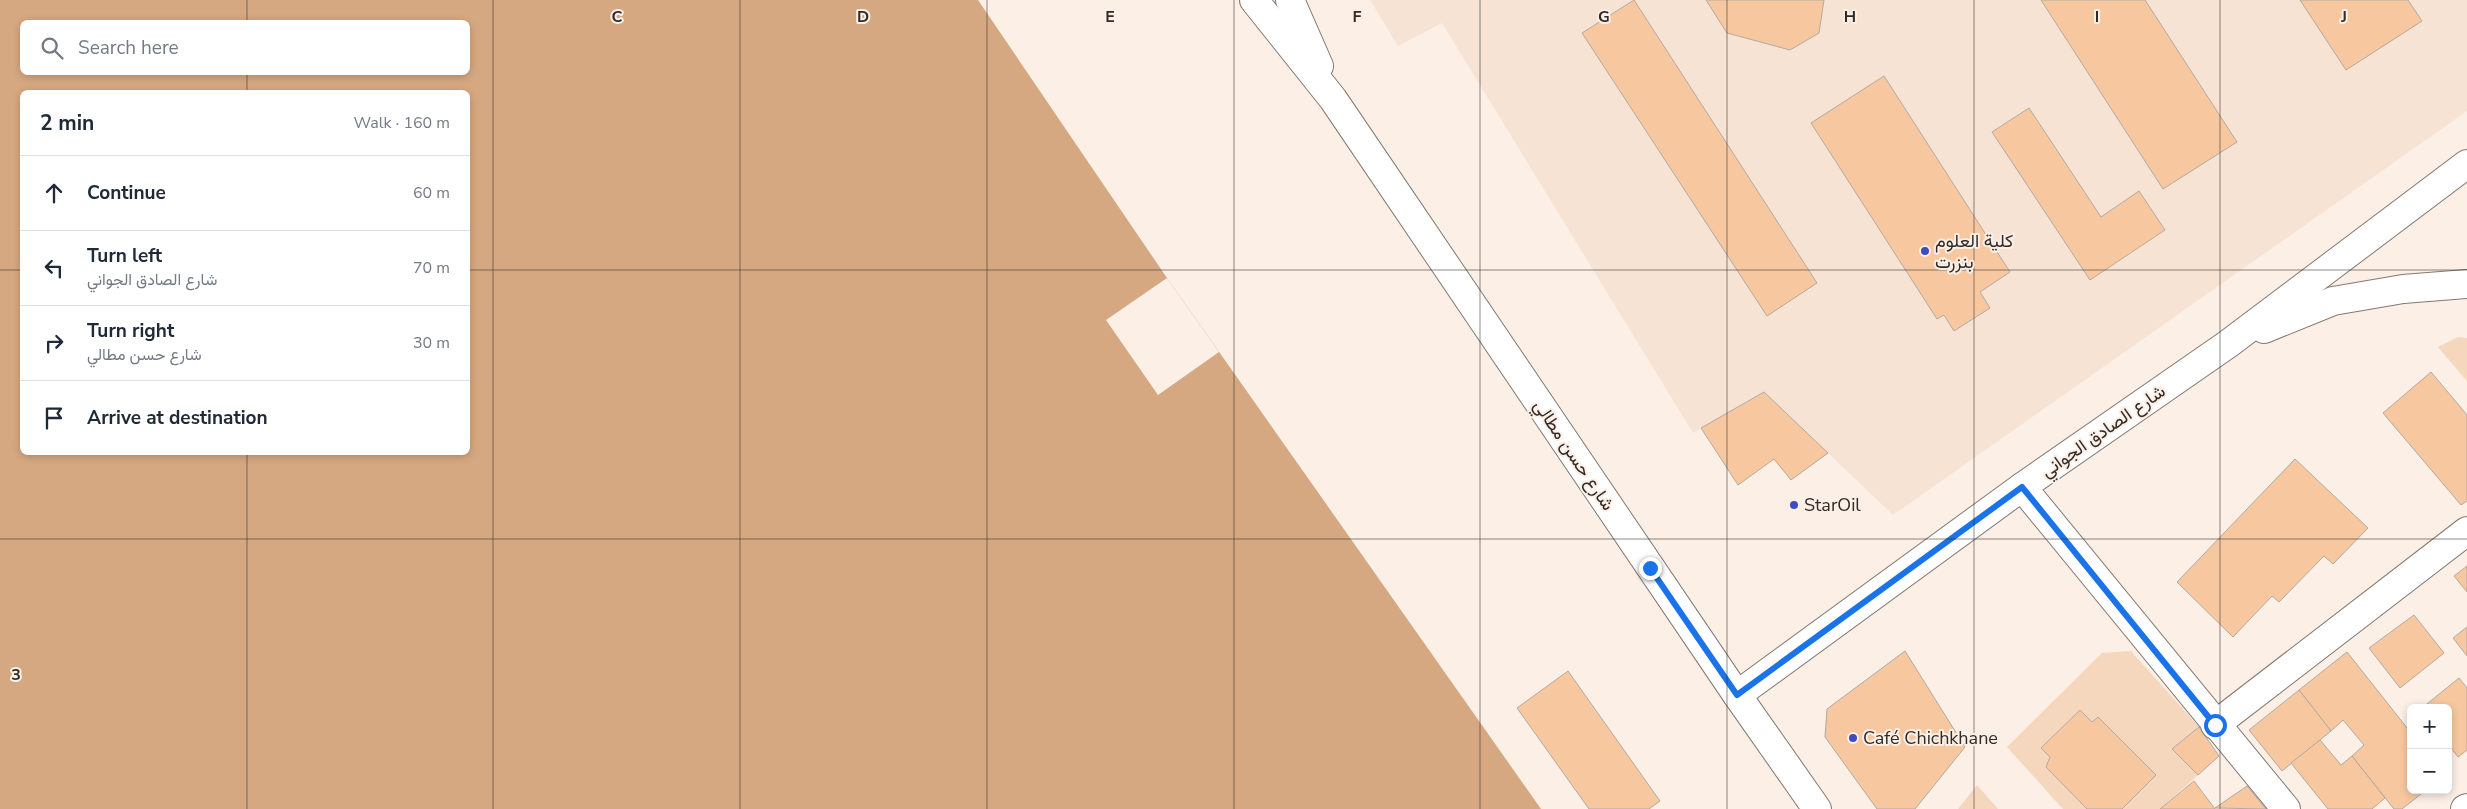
<!DOCTYPE html>
<meta charset="utf-8">
<style>
:root{--surface:#fff;--page:#f6f6f7;--text:#1f2937;--muted:#747a83;--line:#e0e1e3}
body{margin:0;font-family:"Nunito Sans",Vazirmatn,sans-serif;background:var(--page);color:var(--text)}
.controls{position:absolute;right:15px;bottom:15px;display:grid;overflow:hidden;border-radius:8px;box-shadow:0 2px 8px #0003}
.controls button{width:45px;height:45px;display:grid;place-items:center;padding:0;border:0;border-bottom:1px solid var(--line);background:var(--surface);color:var(--text);font:25px sans-serif}
.stop{position:absolute;width:15px;height:15px;margin:-11px;border:4px solid #1a73e8;border-radius:50%;background:#fff}
.stop.end{background:#1a73e8;border-color:#fff;box-shadow:0 1px 5px #0008}
.list{margin:0;padding:0;list-style:none}
h2{display:flex;justify-content:space-between;align-items:center;height:65px;margin:0;padding:0 20px;font-size:21px}
h2 small{font-size:16px;font-weight:400;color:var(--muted)}
.list li{display:grid;grid-template-columns:32px 1fr auto;gap:15px;align-items:center;box-sizing:border-box;height:75px;padding:0 20px;border-top:1px solid var(--line)}
.list b{display:block;font-size:19px;white-space:nowrap}
.list p{margin:0;font-size:16px;white-space:nowrap;color:var(--muted)}
.list em{font-size:16px;font-style:normal;color:var(--muted)}
.icon{flex:none;width:28px;height:28px;fill:none;stroke:currentColor;stroke-width:2;stroke-linecap:round;stroke-linejoin:round}
.map{position:relative;flex:none;width:2467px;height:809px;overflow:hidden}
.search{position:absolute;background:var(--surface);box-shadow:0 2px 8px #0003;left:20px;top:20px;width:450px;height:55px;display:flex;align-items:center;gap:12px;box-sizing:border-box;padding:0 18px;border-radius:8px;color:var(--muted);font-size:19px}
.panel{position:absolute;background:var(--surface);box-shadow:0 2px 8px #0003;left:20px;top:90px;width:450px;height:365px;border-radius:8px}
.map>svg:first-child{display:block}
.built{fill:#f6e3d4}
.green{fill:#f5d7bd}
.water{fill:#d6a881;fill-rule:evenodd}
.pier{fill:#fbefe6}
.building{fill:#f7c8a0;stroke:#b4a9a0}
.lines{fill:none;stroke-linecap:round;stroke-linejoin:round}
.minor-casing{stroke:#847971;stroke-width:30}
.minor{stroke:#fff;stroke-width:28}
.route{stroke:#1a73e8;stroke-width:6}
.grid{fill:none;stroke:#302b28;stroke-width:1;stroke-opacity:0.55}
.poi-dot{fill:#3d4dc1;stroke:#fbefe6;stroke-width:2}
.labels{text-anchor:middle;stroke-width:4;stroke-linejoin:round;paint-order:stroke}
.poi-label{font-size:18px;fill:#302b28;stroke:#fbefe6;text-anchor:start}
.street-label{font-size:18px;fill:#302b28;stroke:#fbefe6}
.grid-label{font-size:16px;text-anchor:middle;font-weight:bold;fill:#302b28;stroke:#fbefe6;stroke-width:4;stroke-linejoin:round;paint-order:stroke}
</style>
<div class="map">
<svg width="2467" height="809" viewBox="0 0 2467 809">
<rect width="100%" height="100%" fill="#fbefe6"/>
<path class="built" d="M1370,0H2467V111L1893,515L1764,392L1693,433L1442,23L1398,46Z"/>
<g class="green">
<path d="M2458,337L2467,338V381L2438,347Z"/>
<path d="M2131,651L2199,727L2198,775L2160,809H2063L2007,747L2102,653Z"/>
<path d="M1977,785L1998,809H1958Z"/>
</g>
<path class="water" d="M0,0H978L1167,278L1541,809H0ZM22,22H468V72H22ZM22,92H468V452H22Z"/>
<path class="pier" d="M1167,278L1219,352L1158,395L1106,320Z"/>
<g class="building">
<path d="M1634,0L1817,283L1767,316L1582,33Z"/>
<path d="M1706,0H1824L1819,33L1790,50L1727,33Z"/>
<path d="M2041,0H2145L2237,142L2163,189Z"/>
<path d="M2300,0H2408L2422,21L2346,70Z"/>
<path d="M1884,76L2010,272L1980,292L1990,308L1954,331L1944,315L1937,319L1811,123Z"/>
<path d="M2029,108L2101,217L2139,191L2165,230L2090,280L1992,132Z"/>
<path d="M2431,372L2467,415V501L2461,505L2383,413Z"/>
<path d="M1764,392L1828,453L1791,480L1774,459L1738,485L1701,428Z"/>
<path d="M2295,459L2368,528L2333,564L2324,556L2279,602L2272,596L2233,637L2177,582Z"/>
<path d="M2467,566V592L2454,576Z"/>
<path d="M2414,615L2444,653L2400,688L2369,648Z"/>
<path d="M2467,627V656L2453,638Z"/>
<path d="M1905,651L1965,747L1915,809H1877L1825,737L1827,709Z"/>
<path d="M2347,652L2411,733V790H2426L2402,809H2394L2352,756L2364,745L2343,720L2331,731L2299,690Z"/>
<path d="M1568,671L1660,801L1649,809H1589L1517,708Z"/>
<path d="M2459,678L2467,688V750L2458,757L2448,744V708H2422Z"/>
<path d="M2299,690L2331,731L2282,771L2249,730Z"/>
<path d="M2080,710L2092,722L2098,717L2156,775L2122,809H2087L2046,767L2050,757L2041,748Z"/>
<path d="M2199,727L2219,756L2198,775L2172,749Z"/>
<path d="M2320,740L2341,765L2352,756L2385,798L2372,809H2328L2291,763Z"/>
<path d="M2194,781L2215,809H2160Z"/>
<path d="M2247,786L2266,809L2215,808Z"/>
</g>
<g class="lines">
<defs>
<g id="minor">
<path d="M1254,0L1333,99L1737,695L1817,809"/>
<path d="M1290,0L1319,66"/>
<path d="M2264,329L2333,301L2403,289L2467,284"/>
<path d="M2022,487L2286,809"/>
<path d="M1737,695L2022,487L2228,344L2467,164"/>
<path d="M2215,725L2467,531"/>
<path d="M2465,809L2467,808"/>
</g>
</defs>
<use href="#minor" class="minor-casing"/>
<use href="#minor" class="minor"/>
</g>
<g class="lines">
<path class="route" d="M1650,568L1737,695L2022,487L2215,725"/>
</g>
<path class="grid" d="M247,0V22M493,0V809M740,0V809M987,0V809M1234,0V809M1480,0V809M1727,0V809M1974,0V809M2220,0V809M247,72V92M0,270H22M468,270H2467M247,452V809M0,539H2467"/>
<g class="poi-dot">
<circle cx="1925" cy="251" r="5"/>
<circle cx="1794" cy="505" r="5"/>
<circle cx="1853" cy="738" r="5"/>
</g>
<g class="labels">
<g class="poi-label">
<text x="1935" y="247">كلية العلوم<tspan x="1935" dy="21">بنزرت</tspan></text>
<text x="1804" y="511">StarOil</text>
<text x="1863" y="744">Café Chichkhane</text>
</g>
<g class="street-label">
<text transform="translate(2103 431) rotate(-35)" y="6">شارع الصادق الجواني</text>
<text transform="translate(1574 455) rotate(56)" y="6">شارع حسن مطالي</text>
</g>
</g>
<g class="grid-label">
<text x="617" y="22">C</text>
<text x="863" y="22">D</text>
<text x="1110" y="22">E</text>
<text x="1357" y="22">F</text>
<text x="1604" y="22">G</text>
<text x="1850" y="22">H</text>
<text x="2097" y="22">I</text>
<text x="2344" y="22">J</text>
<text x="16" y="680">3</text>
</g>
</svg>
<div class="controls">
<button>+</button>
<button>−</button>
</div>
<div class="stop" style="left:2215px;top:725px"></div>
<div class="stop end" style="left:1650px;top:568px"></div>
<div class="search"><svg class="icon" aria-label="search" viewBox="0 0 24 24"><circle cx="10" cy="10" r="6"/><path d="M15 15l6 6"/></svg>Search here</div>
<section class="panel">
<h2>2 min<small>Walk · 160 m</small></h2>
<ul class="list">
<li><svg class="icon" aria-label="ahead" viewBox="0 0 24 24"><path d="M12 20V5M6 11l6-6 6 6"/></svg><div><b>Continue</b></div><em>60 m</em></li>
<li><svg class="icon" aria-label="left" viewBox="0 0 24 24"><path d="M17 20v-9H6M10 6l-5 5 5 5"/></svg><div><b>Turn left</b><p>شارع الصادق الجواني</p></div><em>70 m</em></li>
<li><svg class="icon" aria-label="right" viewBox="0 0 24 24"><path d="M7 20v-9h11M14 6l5 5-5 5"/></svg><div><b>Turn right</b><p>شارع حسن مطالي</p></div><em>30 m</em></li>
<li><svg class="icon" aria-label="arrive" viewBox="0 0 24 24"><path d="M6 21V4h12l-3 4 3 4H6"/></svg><div><b>Arrive at destination</b></div></li>
</ul>
</section>
</div>
